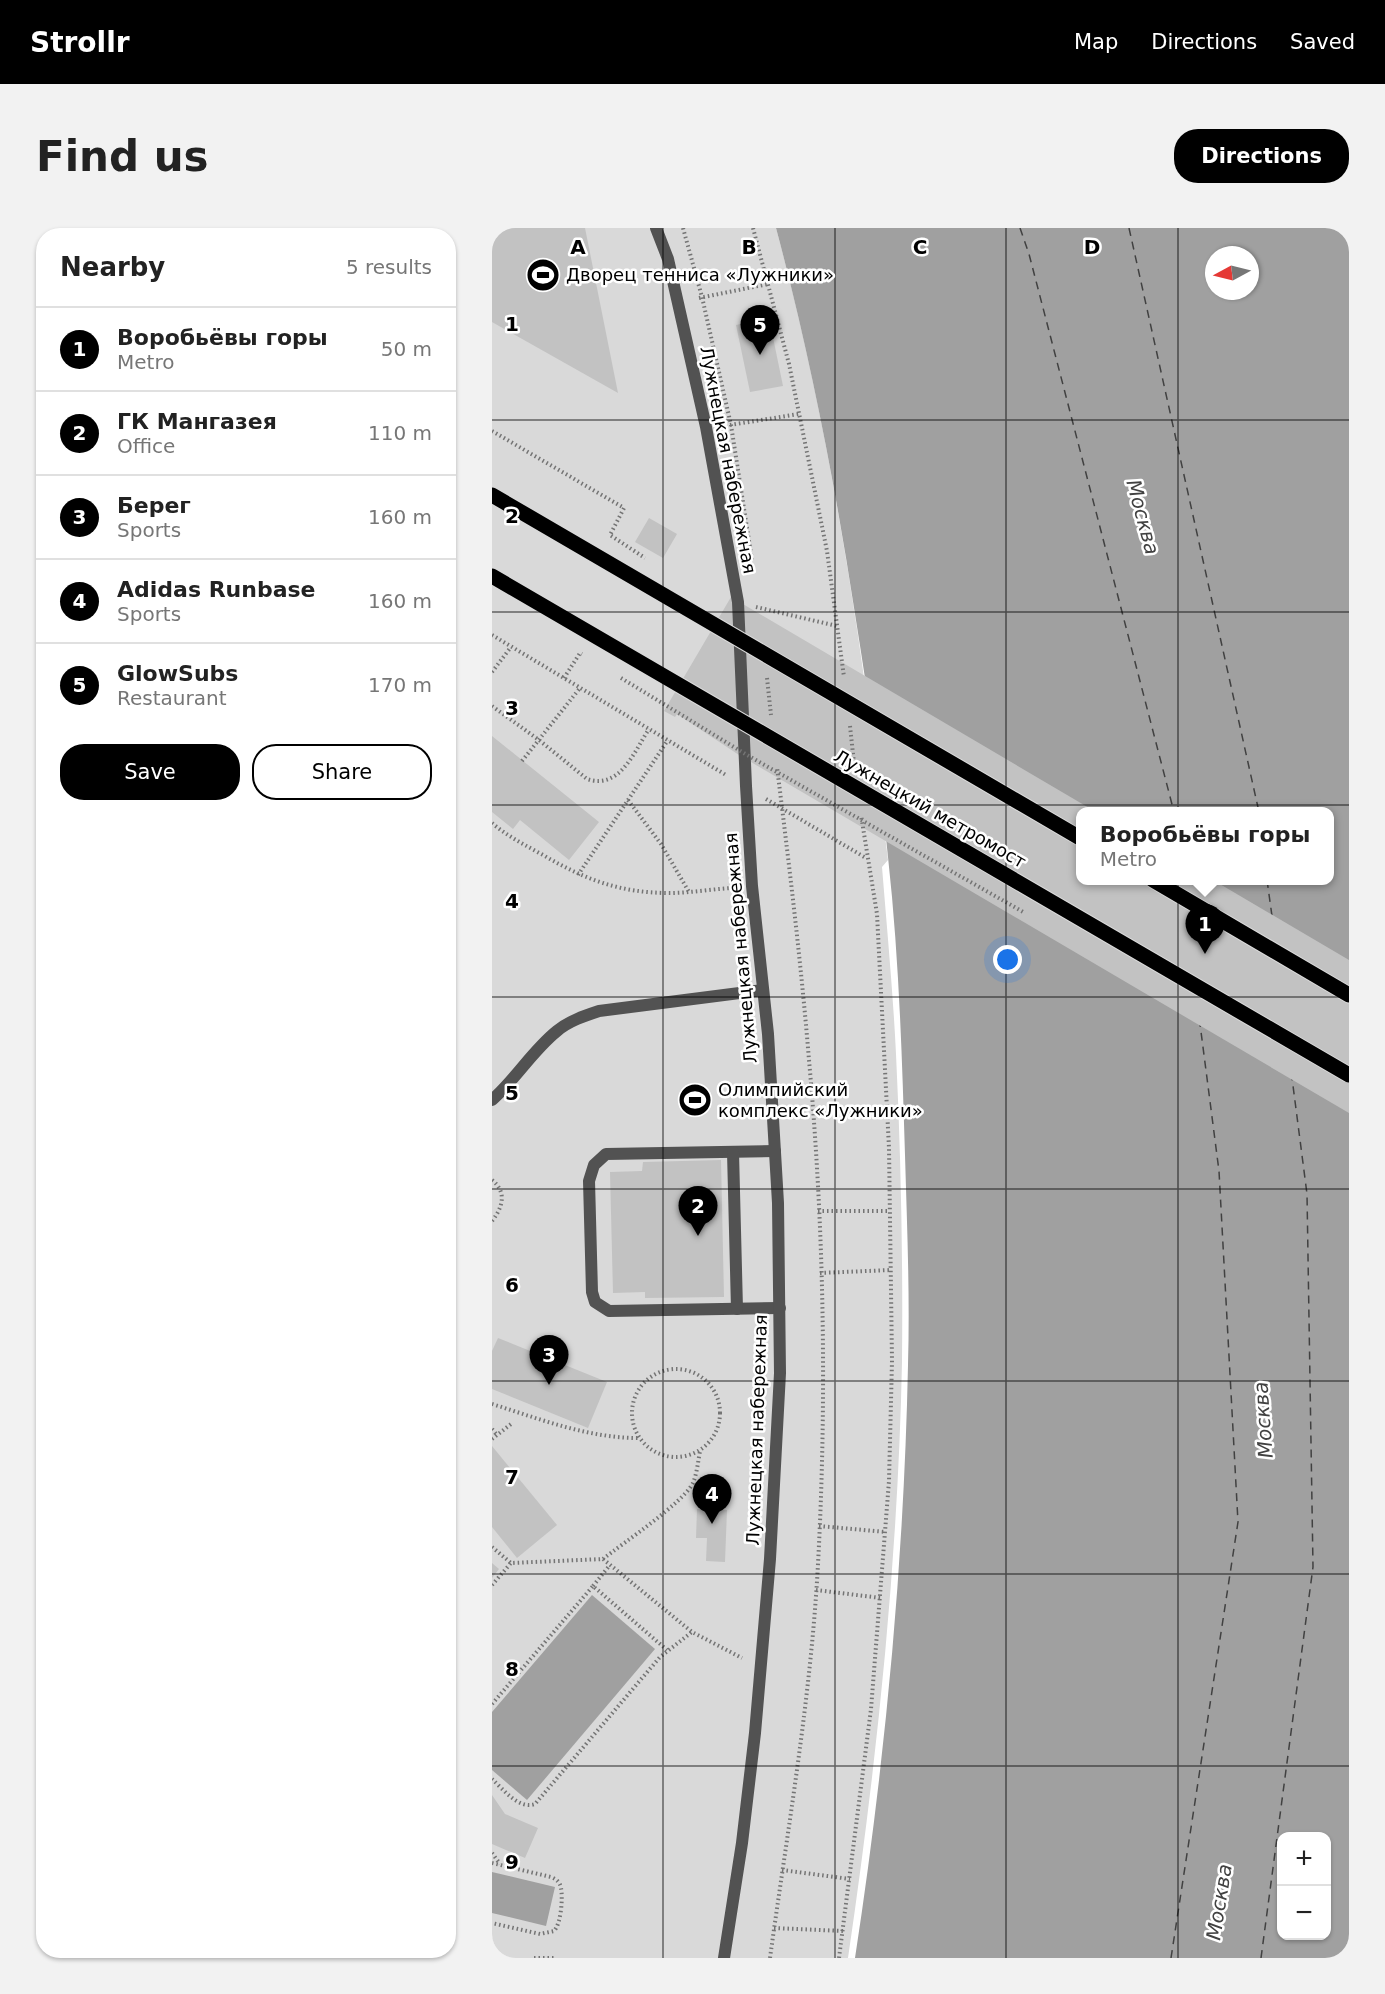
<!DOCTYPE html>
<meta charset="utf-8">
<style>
:root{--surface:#fff;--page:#f2f2f2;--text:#222;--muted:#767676;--line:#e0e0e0;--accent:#000}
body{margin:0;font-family:"DejaVu Sans",sans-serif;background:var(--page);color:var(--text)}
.controls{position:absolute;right:18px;bottom:18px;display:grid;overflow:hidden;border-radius:12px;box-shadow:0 2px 4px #0004}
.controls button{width:54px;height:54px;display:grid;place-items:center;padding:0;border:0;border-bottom:2px solid var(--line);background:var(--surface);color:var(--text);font:30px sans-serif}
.compass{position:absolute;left:713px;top:18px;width:54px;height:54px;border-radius:50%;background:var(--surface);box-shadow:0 2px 4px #0004;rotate:263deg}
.you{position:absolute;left:516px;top:732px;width:21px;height:21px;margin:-15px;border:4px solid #fff;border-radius:50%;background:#1a73e8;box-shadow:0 0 0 9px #1a73e833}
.badge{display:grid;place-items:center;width:39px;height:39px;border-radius:50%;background:var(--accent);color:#fff;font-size:20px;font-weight:700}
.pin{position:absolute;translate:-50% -50px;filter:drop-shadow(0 2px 3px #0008)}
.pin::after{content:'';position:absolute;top:32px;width:21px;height:18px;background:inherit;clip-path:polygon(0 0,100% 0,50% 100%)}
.popup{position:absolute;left:584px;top:579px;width:258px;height:78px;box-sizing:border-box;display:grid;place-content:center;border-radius:12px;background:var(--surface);filter:drop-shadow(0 2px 4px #0005);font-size:20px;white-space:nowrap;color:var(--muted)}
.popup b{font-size:22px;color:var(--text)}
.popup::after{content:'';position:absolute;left:50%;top:100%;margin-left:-12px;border:12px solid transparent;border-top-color:var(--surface)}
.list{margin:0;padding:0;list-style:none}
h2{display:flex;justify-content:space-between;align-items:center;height:78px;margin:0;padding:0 24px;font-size:26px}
h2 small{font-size:20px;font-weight:400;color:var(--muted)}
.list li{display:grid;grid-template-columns:39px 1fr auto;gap:18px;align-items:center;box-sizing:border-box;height:84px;padding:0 24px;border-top:2px solid var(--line)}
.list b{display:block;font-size:22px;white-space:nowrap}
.list p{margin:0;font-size:20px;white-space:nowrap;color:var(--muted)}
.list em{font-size:20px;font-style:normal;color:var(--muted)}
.actions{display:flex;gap:12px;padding:18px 24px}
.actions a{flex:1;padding:14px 0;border:2px solid var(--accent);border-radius:24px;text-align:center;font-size:21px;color:var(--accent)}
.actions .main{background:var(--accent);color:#fff}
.map{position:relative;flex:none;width:857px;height:1730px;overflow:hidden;border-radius:24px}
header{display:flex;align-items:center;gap:36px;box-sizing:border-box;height:84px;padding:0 30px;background:var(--accent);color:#fff}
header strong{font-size:28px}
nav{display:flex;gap:33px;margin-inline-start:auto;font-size:21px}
.intro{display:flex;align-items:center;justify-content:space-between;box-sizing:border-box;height:144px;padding:0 36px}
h1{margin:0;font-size:42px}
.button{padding:15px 27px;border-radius:24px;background:var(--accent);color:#fff;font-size:21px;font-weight:700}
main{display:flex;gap:36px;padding:0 36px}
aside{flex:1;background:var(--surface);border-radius:24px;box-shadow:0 2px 4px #0004}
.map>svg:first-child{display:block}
.green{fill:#d9d9d9}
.water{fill:#a0a0a0;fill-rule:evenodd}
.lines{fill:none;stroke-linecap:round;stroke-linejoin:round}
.ferry{stroke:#414141;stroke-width:1.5;stroke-dasharray:8 6;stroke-linecap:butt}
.building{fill:#c2c2c2}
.primary-casing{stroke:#dbdbdb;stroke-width:17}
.path{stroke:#747474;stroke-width:4;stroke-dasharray:1.5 3;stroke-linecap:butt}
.lane{stroke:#525252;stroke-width:12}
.street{stroke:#525252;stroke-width:12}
.primary{stroke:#000;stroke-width:15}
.primary-bridge-casing{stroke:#dbdbdb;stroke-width:17;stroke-linecap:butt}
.path-bridge{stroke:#747474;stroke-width:4;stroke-dasharray:1.5 3;stroke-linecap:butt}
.primary-bridge{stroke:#000;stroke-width:15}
.grid{fill:none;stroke:#000;stroke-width:1.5;stroke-opacity:0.55}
.labels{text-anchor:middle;stroke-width:5;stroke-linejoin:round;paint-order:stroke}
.poi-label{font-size:18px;fill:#000;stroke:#fff;text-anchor:start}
.street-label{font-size:18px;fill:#000;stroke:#fff}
.water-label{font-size:20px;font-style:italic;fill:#414141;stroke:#fff}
.grid-label{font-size:20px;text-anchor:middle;font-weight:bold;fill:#000;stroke:#fff;stroke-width:5;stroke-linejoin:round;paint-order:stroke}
</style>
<header>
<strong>Strollr</strong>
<nav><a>Map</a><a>Directions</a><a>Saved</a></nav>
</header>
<div class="intro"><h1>Find us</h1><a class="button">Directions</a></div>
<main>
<aside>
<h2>Nearby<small>5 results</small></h2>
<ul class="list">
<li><span class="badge">1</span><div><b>Воробьёвы горы</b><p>Metro</p></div><em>50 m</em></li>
<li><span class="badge">2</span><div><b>ГК Мангазея</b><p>Office</p></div><em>110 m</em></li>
<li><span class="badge">3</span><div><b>Берег</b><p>Sports</p></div><em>160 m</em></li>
<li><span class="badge">4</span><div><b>Adidas Runbase</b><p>Sports</p></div><em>160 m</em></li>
<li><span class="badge">5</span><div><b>GlowSubs</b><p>Restaurant</p></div><em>170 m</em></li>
</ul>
<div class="actions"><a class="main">Save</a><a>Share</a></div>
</aside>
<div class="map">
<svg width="857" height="1730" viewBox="0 0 857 1730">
<rect width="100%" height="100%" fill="#fff"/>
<path class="green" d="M0,0H284C340,207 370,420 396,632L390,639C395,701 401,764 404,826C409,928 411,1031 410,1134C406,1333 385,1533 356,1730H0Z"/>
<g class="water">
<path d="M284,0H857V1730H363C393,1534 412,1335 416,1137C418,1067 415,997 413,927C410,828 407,728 396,629C388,548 376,467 363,386C343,256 318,127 284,0ZM722,27H758V63H722ZM588,584H837V652H588ZM790,1608H834V1708H790Z"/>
<path d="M100,1367L163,1421L35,1572L0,1542V1484Z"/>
<path d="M0,1644L63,1659L54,1698L0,1685Z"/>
</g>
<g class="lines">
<g class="ferry">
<path d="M528,0L537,26L682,584"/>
<path d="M637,0L767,584"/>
<path d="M775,652L780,688"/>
<path d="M679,1730L746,1294L727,943L708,796"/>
<path d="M769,1730L821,1339L815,966L800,850"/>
</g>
</g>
<g class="building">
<path d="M0,0H93L126,165L0,94Z"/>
<path d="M277,90L291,158L258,164L244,97Z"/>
<path d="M157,290L185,306L171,330L143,314Z"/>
<path d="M239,369L604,584H588V652H721L857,732V885L247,527L185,486L183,489L172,483Z"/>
<path d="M0,508L107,594L77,632L28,592L21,601L0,584Z"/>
<path d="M229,932L232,1069L153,1070V1064L121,1065L118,944L150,943L151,934Z"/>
<path d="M6,1110L115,1154L96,1200L0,1161V1123Z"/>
<path d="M0,1218L65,1297L25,1330L0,1299Z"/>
<path d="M205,1281L235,1282L233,1334L214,1333L215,1310H204Z"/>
<path d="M0,1335L7,1341L0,1350Z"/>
<path d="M0,1567L13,1586L46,1600L33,1630L0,1616Z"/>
</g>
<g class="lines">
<defs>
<path id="primary" d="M661,652L857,767"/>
</defs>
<use href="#primary" class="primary-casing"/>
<g class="path">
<path d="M191,0L210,69L239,197L260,332"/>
<path d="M261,0L297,136L335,323L352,449"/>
<path d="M207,70L276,56"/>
<path d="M238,197L307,186"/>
<path d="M0,203L132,280L118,307L153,330"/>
<path d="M264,379L345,398"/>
<path d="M0,407L234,547"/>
<path d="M0,444L19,419"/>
<path d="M72,450L88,425L90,426"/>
<path d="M129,450L175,478"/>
<path d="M275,450L279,487"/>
<path d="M0,478L47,512L95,551C128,562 142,524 157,501"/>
<path d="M358,498L362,535"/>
<path d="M30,533L88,460"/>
<path d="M274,571L374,630"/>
<path d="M136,572L169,616L197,664"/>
<path d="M0,595C15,608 33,617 51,627C92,651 128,665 177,665C198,665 220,661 241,660"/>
<path d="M86,647L176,512"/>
<path d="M0,952C15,964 11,979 0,993"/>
<path d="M326,983H398"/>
<path d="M328,1045L399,1042"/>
<circle cx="184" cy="1185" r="44"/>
<path d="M0,1176C48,1191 96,1210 146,1210"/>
<path d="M0,1201L5,1207"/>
<path d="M0,1211L19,1196"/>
<path d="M327,1298L394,1304"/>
<path d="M0,1319L19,1335L111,1331L200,1404L250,1430"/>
<path d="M111,1331C131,1315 191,1275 201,1255C205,1245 206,1234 208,1223"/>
<path d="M0,1357L19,1335"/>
<path d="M101,1358L118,1337"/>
<path d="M324,1362L389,1370"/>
<path d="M0,1476L101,1358L175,1422"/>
<path d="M0,1551C11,1561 27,1582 43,1576L168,1429L200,1404"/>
<path d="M0,1625L8,1636"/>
<path d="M0,1635L59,1649C64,1651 68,1654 69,1660C71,1670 69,1696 62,1703L48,1706L0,1695"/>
<path d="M290,1642L358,1651"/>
<path d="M282,1700L351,1703"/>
<path d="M42,1730H62"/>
<path d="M278,1730C296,1599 319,1468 326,1336C335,1169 332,999 317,832C309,734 297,636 285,539"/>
<path d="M347,1730L379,1481L397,1253L400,1133L397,920L385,686L369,587"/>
</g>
<g class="lane">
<path d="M0,872C24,851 40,823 65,803C77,793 92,788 107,783L271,762"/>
<path d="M283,923L114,926L102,937L97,953L100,1064L103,1074L117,1083L288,1080"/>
<path d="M241,924L245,1081"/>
</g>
<path class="street" d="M164,0L176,31L214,199L246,374L254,558L260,658L276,806L286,975L288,1145L278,1331L263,1505L250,1615L232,1730"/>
<use href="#primary" class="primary"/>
<defs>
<g id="primary-bridge">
<path d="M0,267L588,610"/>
<path d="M0,348L857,847"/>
</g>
</defs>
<use href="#primary-bridge" class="primary-bridge-casing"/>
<path class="path-bridge" d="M175,478L255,527L533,685"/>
<use href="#primary-bridge" class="primary-bridge"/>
</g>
<path class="grid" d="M171,0V1730M343,0V1730M514,0V1730M686,0V1730M0,192H857M0,384H857M0,577H857M0,769H857M0,961H857M0,1153H857M0,1346H857M0,1538H857"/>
<defs>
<symbol id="stadium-disc" viewBox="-11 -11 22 22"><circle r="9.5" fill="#000" stroke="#fff"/><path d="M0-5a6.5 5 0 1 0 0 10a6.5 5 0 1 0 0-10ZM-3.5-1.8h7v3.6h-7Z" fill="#fff"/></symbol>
</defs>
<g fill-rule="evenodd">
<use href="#stadium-disc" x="32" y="28" width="38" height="38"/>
<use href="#stadium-disc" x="184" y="853" width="38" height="38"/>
</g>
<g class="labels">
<g class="poi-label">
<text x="74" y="53">Дворец тенниса «Лужники»</text>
<text x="226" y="868">Олимпийский<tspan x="226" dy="21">комплекс «Лужники»</tspan></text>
</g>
<g class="street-label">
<text transform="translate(236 232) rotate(79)" y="6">Лужнецкая набережная</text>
<text transform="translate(438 581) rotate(30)" y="6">Лужнецкий метромост</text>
<text transform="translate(249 720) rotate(-95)" y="6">Лужнецкая набережная</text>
<text transform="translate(265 1202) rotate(-88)" y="6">Лужнецкая набережная</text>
</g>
<g class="water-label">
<text transform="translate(651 289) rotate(75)" y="7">Москва</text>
<text transform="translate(771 1192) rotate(-94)" y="7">Москва</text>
<text transform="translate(727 1674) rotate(-81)" y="7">Москва</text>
</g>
</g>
<g class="grid-label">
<text x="86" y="26">A</text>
<text x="257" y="26">B</text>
<text x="428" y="26">C</text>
<text x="600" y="26">D</text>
<text x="20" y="103">1</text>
<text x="20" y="295">2</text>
<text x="20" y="487">3</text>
<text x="20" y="680">4</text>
<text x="20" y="872">5</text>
<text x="20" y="1064">6</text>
<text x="20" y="1256">7</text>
<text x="20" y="1448">8</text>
<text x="20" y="1641">9</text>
</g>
</svg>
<div class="controls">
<button>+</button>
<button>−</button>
</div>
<svg class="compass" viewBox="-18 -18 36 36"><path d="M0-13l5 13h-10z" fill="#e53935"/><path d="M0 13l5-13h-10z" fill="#767676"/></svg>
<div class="you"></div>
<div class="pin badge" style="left:713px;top:726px">1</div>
<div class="popup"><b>Воробьёвы горы</b>Metro</div>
<div class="pin badge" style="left:206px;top:1008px">2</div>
<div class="pin badge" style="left:57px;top:1157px">3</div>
<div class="pin badge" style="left:220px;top:1296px">4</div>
<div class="pin badge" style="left:268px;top:127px">5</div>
</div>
</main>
